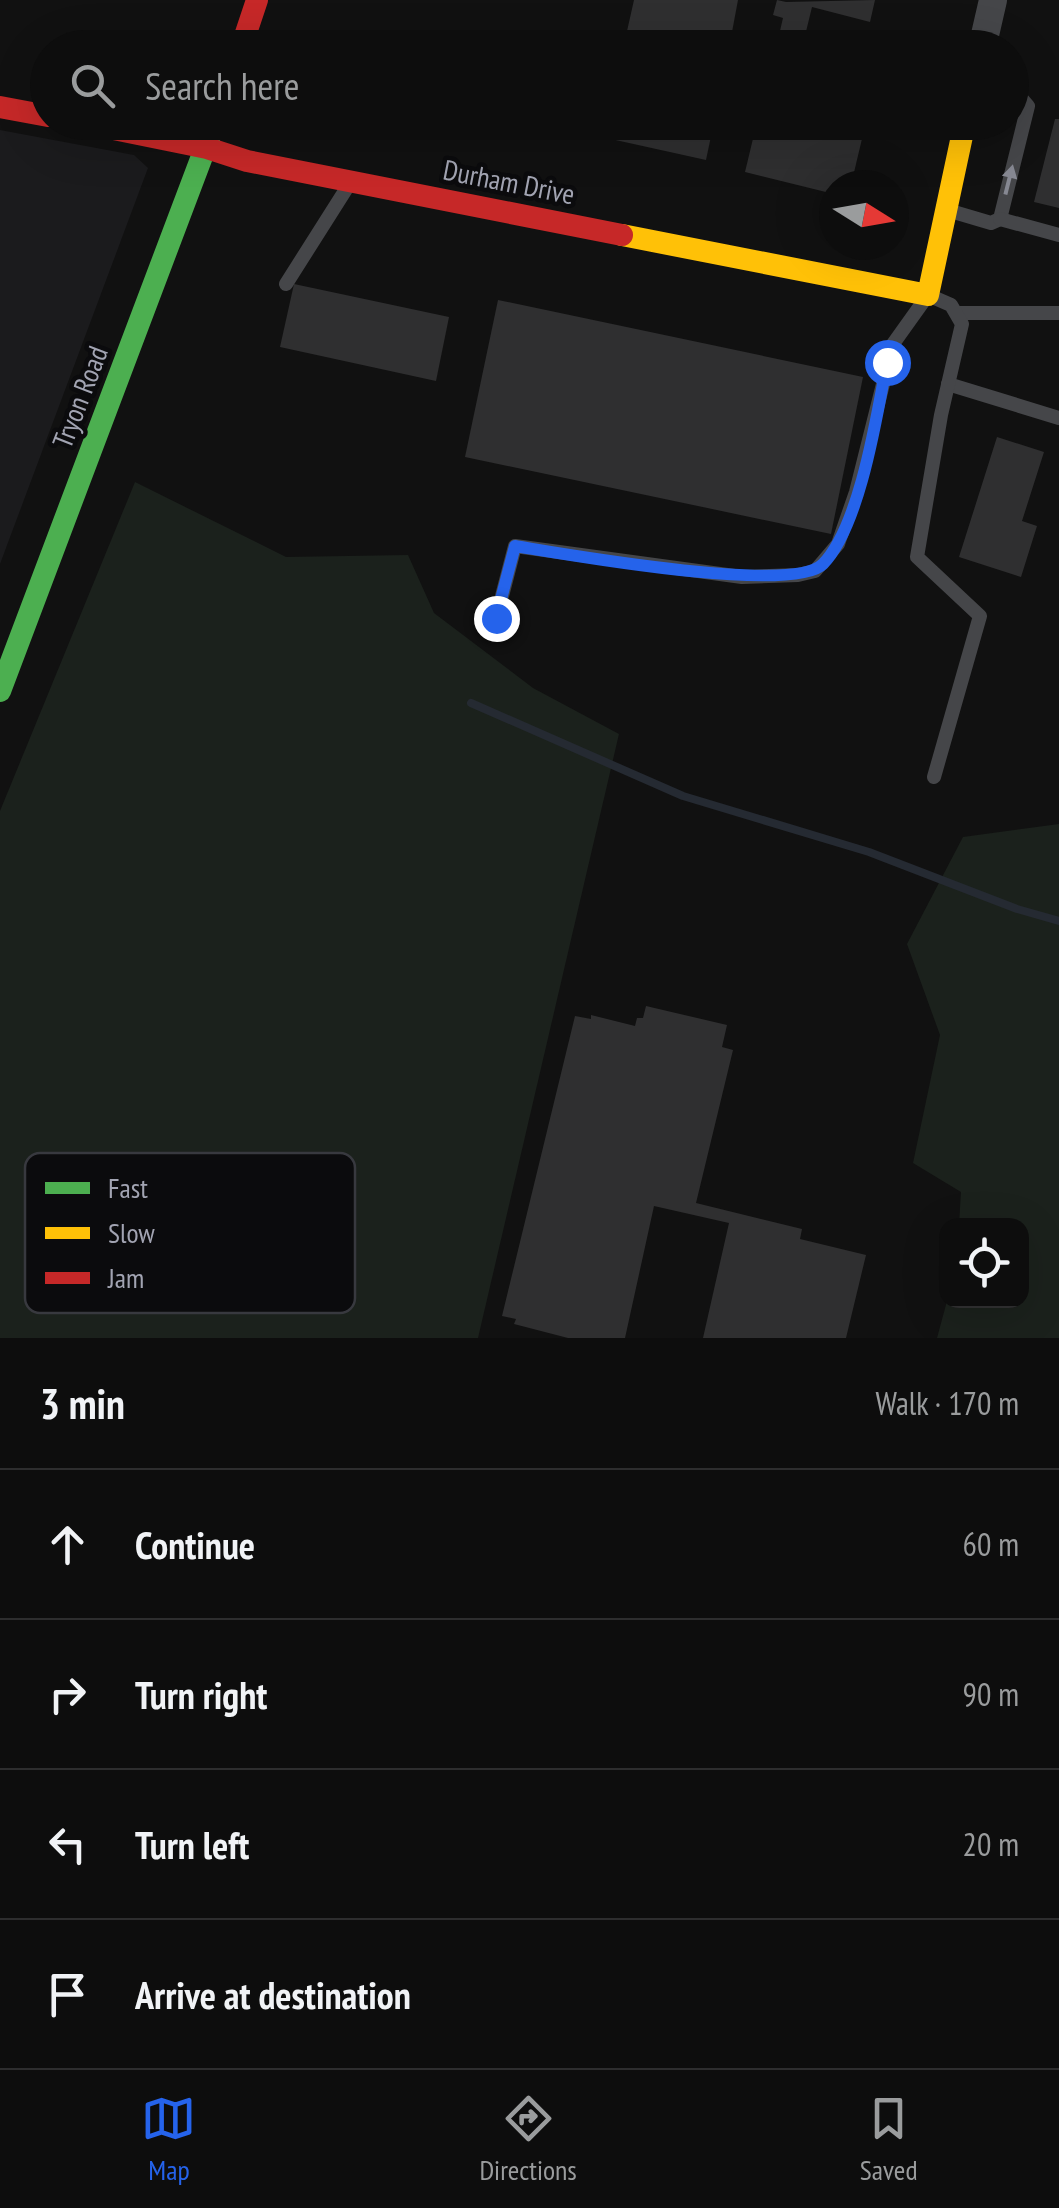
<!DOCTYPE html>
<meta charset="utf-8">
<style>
:root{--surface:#0d0d0d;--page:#161616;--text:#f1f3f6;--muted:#9a9c9d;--line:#2d2d2e;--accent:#2563eb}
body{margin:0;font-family:"PT Sans Narrow",sans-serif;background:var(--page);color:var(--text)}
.controls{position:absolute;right:30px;bottom:30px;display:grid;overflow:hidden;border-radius:20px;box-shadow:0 10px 40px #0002}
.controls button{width:90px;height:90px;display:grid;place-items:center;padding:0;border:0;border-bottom:2px solid var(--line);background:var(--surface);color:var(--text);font:50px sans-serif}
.compass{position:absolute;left:819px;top:170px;width:90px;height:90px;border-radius:50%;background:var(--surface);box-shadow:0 10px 40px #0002;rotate:101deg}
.stop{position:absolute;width:30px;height:30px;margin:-22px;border:8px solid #2563eb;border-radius:50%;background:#fff}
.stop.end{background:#2563eb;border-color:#fff;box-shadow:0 2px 10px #0008}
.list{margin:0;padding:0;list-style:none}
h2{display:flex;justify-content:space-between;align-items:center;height:130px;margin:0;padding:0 40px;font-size:42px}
h2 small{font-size:32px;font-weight:400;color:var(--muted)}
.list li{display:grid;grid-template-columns:65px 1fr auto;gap:30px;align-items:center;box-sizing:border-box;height:150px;padding:0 40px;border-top:2px solid var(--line)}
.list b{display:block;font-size:38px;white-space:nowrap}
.list em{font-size:32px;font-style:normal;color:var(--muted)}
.icon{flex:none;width:55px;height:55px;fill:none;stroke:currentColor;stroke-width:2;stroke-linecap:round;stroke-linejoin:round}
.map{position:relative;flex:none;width:1059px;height:1338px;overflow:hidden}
.search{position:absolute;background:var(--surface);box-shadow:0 10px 40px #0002;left:30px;right:30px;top:30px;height:110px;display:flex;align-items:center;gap:25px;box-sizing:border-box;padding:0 35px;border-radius:55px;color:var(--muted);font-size:38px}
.sheet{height:730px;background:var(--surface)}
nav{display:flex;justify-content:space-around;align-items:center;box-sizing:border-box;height:140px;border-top:2px solid var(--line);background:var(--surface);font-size:28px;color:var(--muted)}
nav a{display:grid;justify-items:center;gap:5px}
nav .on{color:var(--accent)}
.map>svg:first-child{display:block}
.built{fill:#1b1b1d}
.green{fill:#1b211c}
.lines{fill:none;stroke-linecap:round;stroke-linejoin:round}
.stream{stroke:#252a32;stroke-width:8}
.building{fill:#2f2f30}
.lane{stroke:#454649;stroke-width:14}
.street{stroke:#454649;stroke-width:28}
.fast{stroke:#4caf50;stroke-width:22}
.slow{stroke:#ffc107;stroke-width:22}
.jam{stroke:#c62828;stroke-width:22}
.oneway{fill:#868892}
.route{stroke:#2563eb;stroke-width:12}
.labels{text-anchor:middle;stroke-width:9;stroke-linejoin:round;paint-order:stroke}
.street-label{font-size:28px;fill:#a2a4b2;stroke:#0b0b0d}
.key{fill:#0b0b0d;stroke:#38393f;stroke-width:2.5}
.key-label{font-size:28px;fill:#a2a4b2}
</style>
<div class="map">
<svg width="1059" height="1338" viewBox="0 0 1059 1338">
<rect width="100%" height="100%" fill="#111"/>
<path class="built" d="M0,130L134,155L148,168L0,564Z"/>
<g class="green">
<path d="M135,482L286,557L408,555L434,613L533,688L619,734L478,1338H0V811Z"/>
<path d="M1059,824V1338H937L947,1301L1022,1300V1226L959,1225L961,1192L913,1163L940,1035L907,944L963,837Z"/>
</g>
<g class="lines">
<path class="stream" d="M471,703L683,796L869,852L1017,909L1059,921"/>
</g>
<g class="building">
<path d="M634,0H738L729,48H523L526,35L580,45L583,31L625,40Z"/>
<path d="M777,0L786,2L875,0L870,22L812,7L802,48H776L783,18L773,15Z"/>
<path d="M1055,119H1059V208L1034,202Z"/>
<path d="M534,122H714L706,160Z"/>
<path d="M757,122H866L851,185H834V194L745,172Z"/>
<path d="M294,284L449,317L436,381L280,347Z"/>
<path d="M498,300L863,377L831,534L465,457Z"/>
<path d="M997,437L1044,452L1022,521L1037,526L1021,577L959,557Z"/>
<path d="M646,1006L727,1025L722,1047L733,1050L696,1203L802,1229L800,1239L866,1255L846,1338H703L729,1223L654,1206L625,1338H568L514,1324L516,1319L502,1316L575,1016L591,1019V1015L635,1026L637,1018H643Z"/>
</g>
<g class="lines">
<g class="lane">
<path d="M947,210L991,223L1000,219L1028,106L1022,99L1012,96"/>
<path d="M1000,219L1059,235"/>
<path d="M286,284L350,183"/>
<path d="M958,313H1059"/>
<path d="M948,384L1059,418"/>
<path d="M496,619L515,546L742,577L798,575L815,571L838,544L856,492L893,344L928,295L951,305L962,324L941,415L917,557L980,616L934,777"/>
</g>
<path class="street" d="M982,48L993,0"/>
<path class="fast" d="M0,691L215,122"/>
<path class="slow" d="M622,235L928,295L965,122"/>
<g class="jam">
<path d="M241,48L257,0"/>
<path d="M0,107L48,116"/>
<path d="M79,122L207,148L247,161L622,235"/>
</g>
</g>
<defs><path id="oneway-solid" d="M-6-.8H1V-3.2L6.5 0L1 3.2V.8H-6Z" transform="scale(2.5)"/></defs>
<use class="oneway" href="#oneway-solid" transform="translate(1009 180) rotate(-76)"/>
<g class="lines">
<path class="route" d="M496,618L515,546C565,554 793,595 823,564C860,526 877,415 887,362"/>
</g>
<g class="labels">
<g class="street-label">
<text transform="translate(509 182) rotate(11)" y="10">Durham Drive</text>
<text transform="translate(80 397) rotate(-69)" y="10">Tryon Road</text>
</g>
</g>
<rect x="25" y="1153" width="330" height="160" rx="15" class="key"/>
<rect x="45" y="1182" width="45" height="12" fill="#4caf50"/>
<rect x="45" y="1227" width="45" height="12" fill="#ffc107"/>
<rect x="45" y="1272" width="45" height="12" fill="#c62828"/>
<g class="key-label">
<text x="108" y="1198">Fast</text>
<text x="108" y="1243">Slow</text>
<text x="108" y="1288">Jam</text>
</g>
</svg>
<div class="controls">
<button><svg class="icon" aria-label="locate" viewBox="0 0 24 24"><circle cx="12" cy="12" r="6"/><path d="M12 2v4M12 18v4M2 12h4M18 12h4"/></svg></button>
</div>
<svg class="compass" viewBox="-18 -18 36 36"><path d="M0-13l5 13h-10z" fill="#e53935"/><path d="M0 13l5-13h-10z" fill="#9a9c9d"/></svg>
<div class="stop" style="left:887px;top:362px"></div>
<div class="stop end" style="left:496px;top:618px"></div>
<div class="search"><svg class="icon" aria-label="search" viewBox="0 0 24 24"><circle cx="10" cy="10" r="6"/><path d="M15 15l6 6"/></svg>Search here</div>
</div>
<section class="sheet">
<h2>3 min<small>Walk · 170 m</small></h2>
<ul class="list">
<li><svg class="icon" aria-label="ahead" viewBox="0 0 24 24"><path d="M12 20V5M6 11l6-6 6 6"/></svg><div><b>Continue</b></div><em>60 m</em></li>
<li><svg class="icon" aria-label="right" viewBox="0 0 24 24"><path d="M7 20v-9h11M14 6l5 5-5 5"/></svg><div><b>Turn right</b></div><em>90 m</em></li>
<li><svg class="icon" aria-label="left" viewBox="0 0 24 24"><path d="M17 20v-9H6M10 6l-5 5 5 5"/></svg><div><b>Turn left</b></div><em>20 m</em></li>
<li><svg class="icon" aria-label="arrive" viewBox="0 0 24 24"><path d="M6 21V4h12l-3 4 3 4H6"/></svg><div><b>Arrive at destination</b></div></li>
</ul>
</section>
<nav>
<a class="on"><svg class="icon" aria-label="map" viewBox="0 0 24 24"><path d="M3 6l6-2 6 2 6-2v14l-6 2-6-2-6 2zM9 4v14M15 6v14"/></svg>Map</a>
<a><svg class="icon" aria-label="directions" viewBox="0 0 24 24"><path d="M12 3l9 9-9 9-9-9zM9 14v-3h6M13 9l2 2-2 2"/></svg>Directions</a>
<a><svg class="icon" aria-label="saved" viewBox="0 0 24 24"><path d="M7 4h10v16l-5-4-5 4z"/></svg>Saved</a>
</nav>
